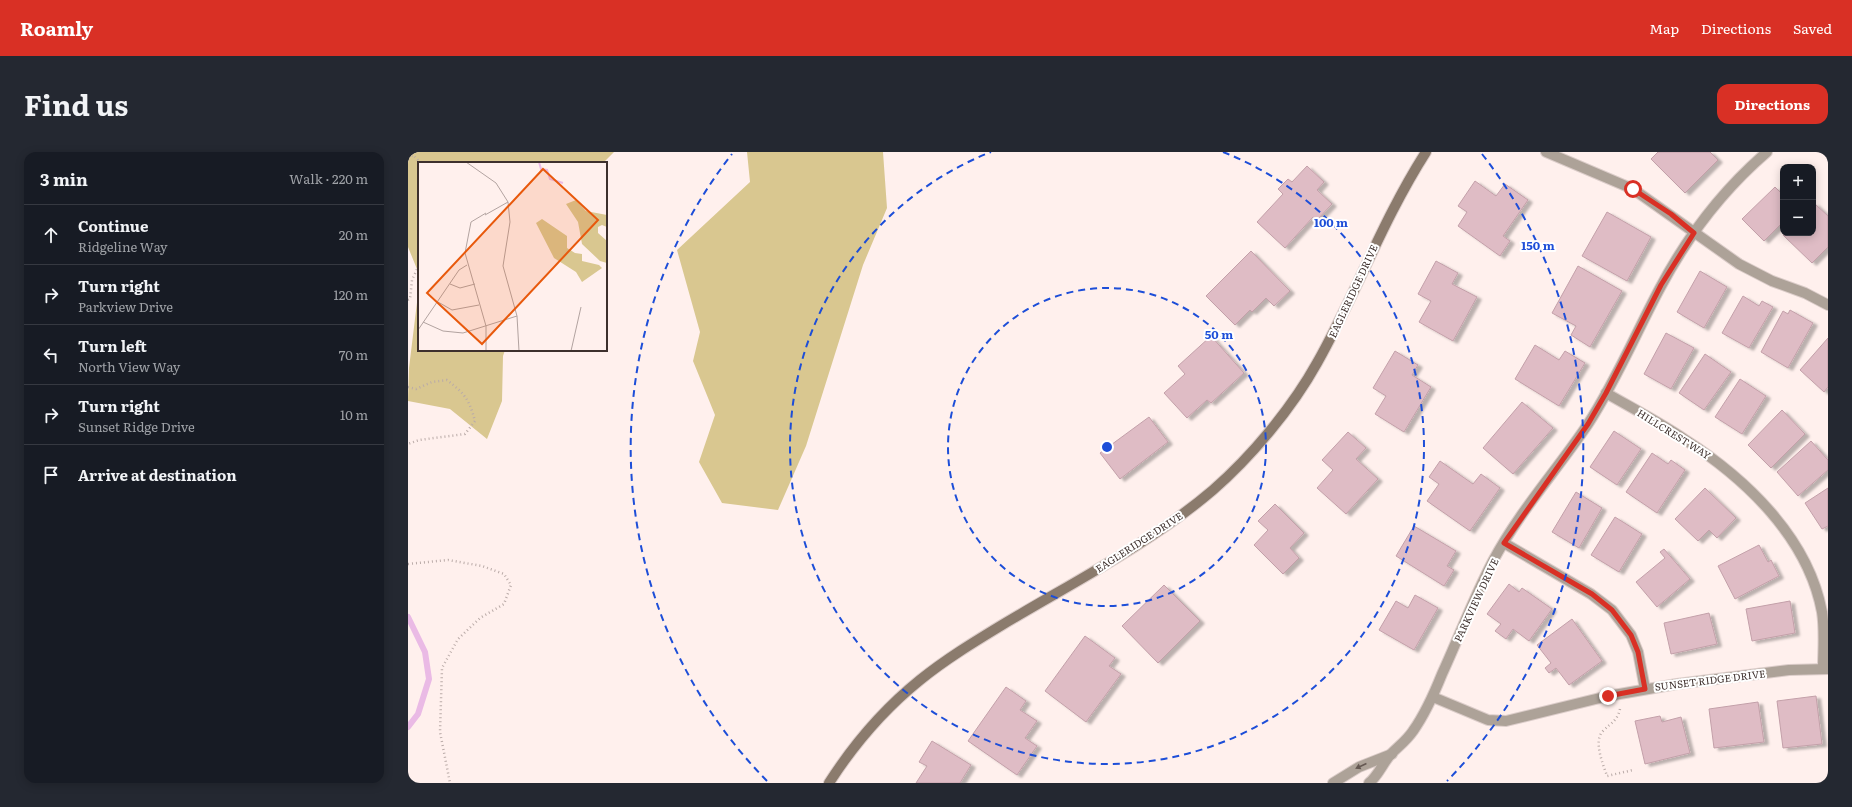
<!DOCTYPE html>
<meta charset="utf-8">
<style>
:root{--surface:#171b24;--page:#242831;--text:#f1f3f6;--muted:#9ea1a6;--line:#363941;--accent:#d93025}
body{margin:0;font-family:Literata,serif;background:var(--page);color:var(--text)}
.controls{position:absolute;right:12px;top:12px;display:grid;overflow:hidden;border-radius:8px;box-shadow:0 2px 10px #0003}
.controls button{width:36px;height:36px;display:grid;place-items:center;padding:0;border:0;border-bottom:1px solid var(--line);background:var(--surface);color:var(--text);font:20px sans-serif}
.stop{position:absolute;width:12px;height:12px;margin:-9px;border:3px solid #d93025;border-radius:50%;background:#fff}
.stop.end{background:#d93025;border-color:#fff;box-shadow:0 1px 4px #0008}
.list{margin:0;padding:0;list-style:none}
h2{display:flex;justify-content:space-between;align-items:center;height:52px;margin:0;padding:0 16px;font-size:17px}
h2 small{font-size:13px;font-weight:400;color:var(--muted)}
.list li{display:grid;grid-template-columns:26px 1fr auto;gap:12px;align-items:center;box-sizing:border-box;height:60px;padding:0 16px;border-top:1px solid var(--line)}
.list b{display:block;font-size:15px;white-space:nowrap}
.list p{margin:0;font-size:13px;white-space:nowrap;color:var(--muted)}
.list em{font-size:13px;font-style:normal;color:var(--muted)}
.icon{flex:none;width:22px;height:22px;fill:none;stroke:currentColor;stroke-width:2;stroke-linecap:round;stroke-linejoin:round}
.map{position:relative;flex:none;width:1420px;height:631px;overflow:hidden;border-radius:12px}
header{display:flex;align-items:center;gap:24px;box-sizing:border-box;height:56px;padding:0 20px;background:var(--accent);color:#fff}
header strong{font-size:19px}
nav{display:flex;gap:22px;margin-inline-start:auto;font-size:14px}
.intro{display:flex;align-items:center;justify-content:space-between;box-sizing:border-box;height:96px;padding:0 24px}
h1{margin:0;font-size:28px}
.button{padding:10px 18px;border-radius:12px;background:var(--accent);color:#fff;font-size:14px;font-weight:700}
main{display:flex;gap:24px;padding:0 24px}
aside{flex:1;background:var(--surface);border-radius:12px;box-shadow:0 2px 10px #0003}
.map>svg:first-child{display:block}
.green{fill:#d9c790}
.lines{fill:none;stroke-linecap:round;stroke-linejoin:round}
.stream{stroke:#eabae5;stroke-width:6}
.building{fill:#dfbcc5;stroke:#c3a0a9;filter:url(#shadow)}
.minor-casing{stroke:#dccdca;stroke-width:12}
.secondary-casing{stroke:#dccdca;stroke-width:12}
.path{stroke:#baaba8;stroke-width:2.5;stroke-dasharray:1 3;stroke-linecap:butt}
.minor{stroke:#ada298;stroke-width:10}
.secondary{stroke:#8b7b6d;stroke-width:10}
.oneway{fill:#655852}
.route{stroke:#d93025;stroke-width:5}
.ring{fill:none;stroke:#1d4ed8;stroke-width:2;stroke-dasharray:7 5}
.labels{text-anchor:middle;stroke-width:4;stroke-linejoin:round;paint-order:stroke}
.street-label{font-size:10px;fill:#3e302d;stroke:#fff}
.inset-river{fill:none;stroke:#eabae5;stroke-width:2}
.inset-road{fill:none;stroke:#b2a3a0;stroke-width:1}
.view{fill:#e8590c;fill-opacity:0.15;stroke:#e8590c;stroke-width:2}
.inset-edge{fill:none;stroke:#3e302d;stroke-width:2}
.centre{fill:#1d4ed8;stroke:#fff;stroke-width:2}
.ring-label{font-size:12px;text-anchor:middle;font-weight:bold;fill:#1d4ed8;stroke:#fff;stroke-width:4;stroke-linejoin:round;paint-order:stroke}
</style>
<header>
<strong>Roamly</strong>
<nav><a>Map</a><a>Directions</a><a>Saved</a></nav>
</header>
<div class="intro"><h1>Find us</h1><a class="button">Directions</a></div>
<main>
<aside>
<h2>3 min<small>Walk · 220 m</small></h2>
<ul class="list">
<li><svg class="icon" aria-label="ahead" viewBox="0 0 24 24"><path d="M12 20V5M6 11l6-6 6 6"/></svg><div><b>Continue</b><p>Ridgeline Way</p></div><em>20 m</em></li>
<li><svg class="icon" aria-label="right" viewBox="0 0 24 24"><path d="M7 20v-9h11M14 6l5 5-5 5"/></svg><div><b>Turn right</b><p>Parkview Drive</p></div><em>120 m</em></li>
<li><svg class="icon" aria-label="left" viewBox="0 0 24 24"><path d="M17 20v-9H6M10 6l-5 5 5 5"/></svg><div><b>Turn left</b><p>North View Way</p></div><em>70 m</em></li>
<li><svg class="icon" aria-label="right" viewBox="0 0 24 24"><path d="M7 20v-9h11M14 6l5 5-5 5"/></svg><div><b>Turn right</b><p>Sunset Ridge Drive</p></div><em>10 m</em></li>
<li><svg class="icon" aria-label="arrive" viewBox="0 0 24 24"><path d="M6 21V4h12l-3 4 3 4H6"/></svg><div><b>Arrive at destination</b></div></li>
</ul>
</aside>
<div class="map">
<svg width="1420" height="631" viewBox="0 0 1420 631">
<defs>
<filter id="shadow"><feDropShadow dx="4.5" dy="2.5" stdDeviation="1" flood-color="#0004"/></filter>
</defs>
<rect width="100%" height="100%" fill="#fff0ed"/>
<g class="green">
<path d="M0,0H206L195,11H11V122L0,95Z"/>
<path d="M339,0H475L479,56L455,113L398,294L370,358L314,351L291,310L307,263L285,209L292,180L269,98L342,30Z"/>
<path d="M11,134V198H97L95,204L94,249L79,287L42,257L0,249L1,216Z"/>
</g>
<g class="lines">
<path class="stream" d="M0,465L17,500L21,527L10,562L0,575"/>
</g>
<g class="building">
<path d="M1250,0H1302L1310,8L1277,41L1243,7Z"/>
<path d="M899,14L916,30L909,38L924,52L909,68L905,65L877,96L849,70L875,42L870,37L880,27L884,30Z"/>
<path d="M1067,29L1088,44L1097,32L1120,48L1095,84L1102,89L1092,104L1050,74L1059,60L1050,54Z"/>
<path d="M1367,35L1375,43V70L1356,89L1334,67Z"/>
<path d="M1406,51L1420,64V95L1404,111L1375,83L1377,81H1405Z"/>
<path d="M1199,60L1243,85L1219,129L1174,104Z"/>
<path d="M843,99L882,139L866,154L858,146L844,160L842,158L827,173L798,144Z"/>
<path d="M1028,109L1050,121L1044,132L1069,145L1045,189L1011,170L1023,149L1010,142Z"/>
<path d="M1170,114L1214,139L1182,195L1163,183L1168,174L1144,161Z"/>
<path d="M1292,119L1319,135L1296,176L1269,160Z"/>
<path d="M1335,144L1351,154L1354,149L1365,155L1341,196L1314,181Z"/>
<path d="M1382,158L1405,171L1380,216L1353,200L1375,159L1380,162Z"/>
<path d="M1258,181L1286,196L1263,237L1236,222Z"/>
<path d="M803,184L836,221L803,251L799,248L779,266L756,241L777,222L770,214Z"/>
<path d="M1420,186V235L1416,240L1392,218Z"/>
<path d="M1127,193L1151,208L1157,199L1177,211L1151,254L1107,227Z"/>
<path d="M987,199L1010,213L1004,223L1023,235L996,280L967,262L978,244L965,236Z"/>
<path d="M1297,202L1323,220L1296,258L1271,241Z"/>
<path d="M1332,227L1358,244L1334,282L1307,265Z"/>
<path d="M1114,250L1145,276L1105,322L1075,296Z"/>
<path d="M1374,258L1397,282L1363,316L1340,293Z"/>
<path d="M741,265L760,290L712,327L692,301Z"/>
<path d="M1206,279L1233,297L1209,333L1182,315Z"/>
<path d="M940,280L958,296L948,307L970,327L938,362L909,336L925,318L914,308Z"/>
<path d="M1403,289L1420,308V318L1390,344L1369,320Z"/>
<path d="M1244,301L1260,312L1263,308L1277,318L1249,361L1218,340Z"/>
<path d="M1032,309L1065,332L1073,322L1092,336L1062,379L1019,349L1031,332L1021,325Z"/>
<path d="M1297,336L1328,366L1309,386L1301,378L1290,389L1267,367Z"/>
<path d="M1420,336V374L1414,377L1397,351Z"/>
<path d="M1168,340L1194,356L1171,396L1144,380Z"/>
<path d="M867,352L896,381L882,396L891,406L875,422L846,393L860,378L850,369Z"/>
<path d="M1207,365L1234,382L1211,420L1183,403Z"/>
<path d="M1006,374L1048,399L1039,414L1046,418L1036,434L988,404Z"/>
<path d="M1351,393L1360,410L1363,408L1371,424L1327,447L1310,414Z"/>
<path d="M1256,397L1282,427L1249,455L1228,430L1257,406L1252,400Z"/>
<path d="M1101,432L1111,440L1114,436L1144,457L1121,489L1105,477L1098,487L1087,479L1093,472L1079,462Z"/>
<path d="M756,433L792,469L750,511L714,474Z"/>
<path d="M1007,443L1030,456L1006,498L971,478L988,449L1000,456Z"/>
<path d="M1382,449L1387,481L1344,489L1338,457Z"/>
<path d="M1301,461L1309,492L1263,502L1256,471Z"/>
<path d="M1164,467L1194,509L1161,533L1148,516L1141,521L1137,516L1143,511L1129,493Z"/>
<path d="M677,484L707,506L701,514L713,522L678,570L637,539Z"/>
<path d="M598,535L618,549L612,558L629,569L617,586L629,594L609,623L560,589Z"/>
<path d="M1408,544L1414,592L1375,596L1369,549Z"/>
<path d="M1350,550L1356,590L1306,596L1301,557Z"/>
<path d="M1252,564L1254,570L1273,565L1282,601L1237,612L1227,569Z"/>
<path d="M524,589L563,613L552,631H508L519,614L511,610Z"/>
</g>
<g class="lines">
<defs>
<g id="minor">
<path d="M1138,0L1225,37L1331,112L1364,129L1397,141L1420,153"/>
<path d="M1198,241C1224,256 1251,270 1276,287C1337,326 1400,385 1414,460C1417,479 1415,498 1415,517"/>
<path d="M1096,391L1183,442L1204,458L1223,483L1230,500L1237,537"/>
<path d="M1025,545L1080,568L1098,569L1200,544L1269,532L1381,518L1420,517"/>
<path d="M925,631L951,615L984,602"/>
<path d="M961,631C971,623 975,610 984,601C991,594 999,588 1005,579C1017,562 1026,542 1034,522C1051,485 1066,445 1085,409C1111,360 1149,318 1180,272C1208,229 1228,181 1252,136C1279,85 1316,37 1359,0"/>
</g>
<path id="secondary" d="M421,631C446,592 476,557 512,528C538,507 566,490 594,473C664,431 743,391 805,338C844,304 884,256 909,211C948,142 975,67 1018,0"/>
</defs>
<use href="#minor" class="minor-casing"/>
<use href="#secondary" class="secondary-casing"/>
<g class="path">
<path d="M0,6L5,3L13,11"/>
<path d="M0,148L2,147L4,128L11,113"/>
<path d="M0,235L8,237L24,230L39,228C57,242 61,247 67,269L57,282L11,288L0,292"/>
<path d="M0,412L40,408L74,414L96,422L103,433L96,452L72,466L50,487L34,516L32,580L42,631"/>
<path d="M1212,557C1209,569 1204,570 1195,579C1185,589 1195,612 1199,624L1225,618"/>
</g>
<use href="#minor" class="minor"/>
<use href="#secondary" class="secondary"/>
</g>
<defs><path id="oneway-solid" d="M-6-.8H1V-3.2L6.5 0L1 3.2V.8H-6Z"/></defs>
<use class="oneway" href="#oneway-solid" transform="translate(953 614) rotate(155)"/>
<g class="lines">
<path class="route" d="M1200,544L1237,537L1230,500L1223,483L1204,458L1184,442L1096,391L1180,272L1198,241L1253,133L1286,81L1263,62L1225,37"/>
</g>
<g class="ring">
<circle cx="699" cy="295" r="159"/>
<path d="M815 0A317 317 0 1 1 583 0"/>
<path d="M359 629A476 476 0 0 1 324 2M1074 2A476 476 0 0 1 1039 629"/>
</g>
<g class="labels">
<g class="street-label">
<text transform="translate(945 139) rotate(-65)" y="4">EAGLERIDGE DRIVE</text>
<text transform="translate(1266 282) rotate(32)" y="4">HILLCREST WAY</text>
<text transform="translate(731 390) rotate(-33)" y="4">EAGLERIDGE DRIVE</text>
<text transform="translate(1068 448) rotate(-65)" y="4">PARKVIEW DRIVE</text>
<text transform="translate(1302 528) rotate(-7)" y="4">SUNSET RIDGE DRIVE</text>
</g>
</g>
<g transform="translate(10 10)">
<rect width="189" height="189" fill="#fff0ed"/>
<path d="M158,38L168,49L189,53V65L184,63L180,65V71L189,79V101L182,99L164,82L160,60L148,42ZM124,57L149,74V86L157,91L164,92V99L181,103L184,106L164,120L158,110L136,96L118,61Z" fill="#d9c790"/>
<path class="inset-river" d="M121,0L123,7L129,8L132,17L145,21"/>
<path class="inset-road" d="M48,0L78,21L90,40L92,60L85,104L99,154L101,189M67,53L90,40M32,122L42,126L57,122M20,140L34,148L61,143M5,160L25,169L45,171L99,154M0,168L41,108L49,103M68,189V164L47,91L53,60L68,51M153,189L163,145"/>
<path class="view" d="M125,7L180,58L64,182L9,131Z"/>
<rect width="189" height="189" class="inset-edge"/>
</g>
<circle cx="699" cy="295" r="6" class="centre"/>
<g class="ring-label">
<text x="923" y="75">100 m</text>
<text x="1130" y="98">150 m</text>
<text x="811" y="187">50 m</text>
</g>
</svg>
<div class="controls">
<button>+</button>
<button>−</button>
</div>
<div class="stop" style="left:1225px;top:37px"></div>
<div class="stop end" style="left:1200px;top:544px"></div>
</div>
</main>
